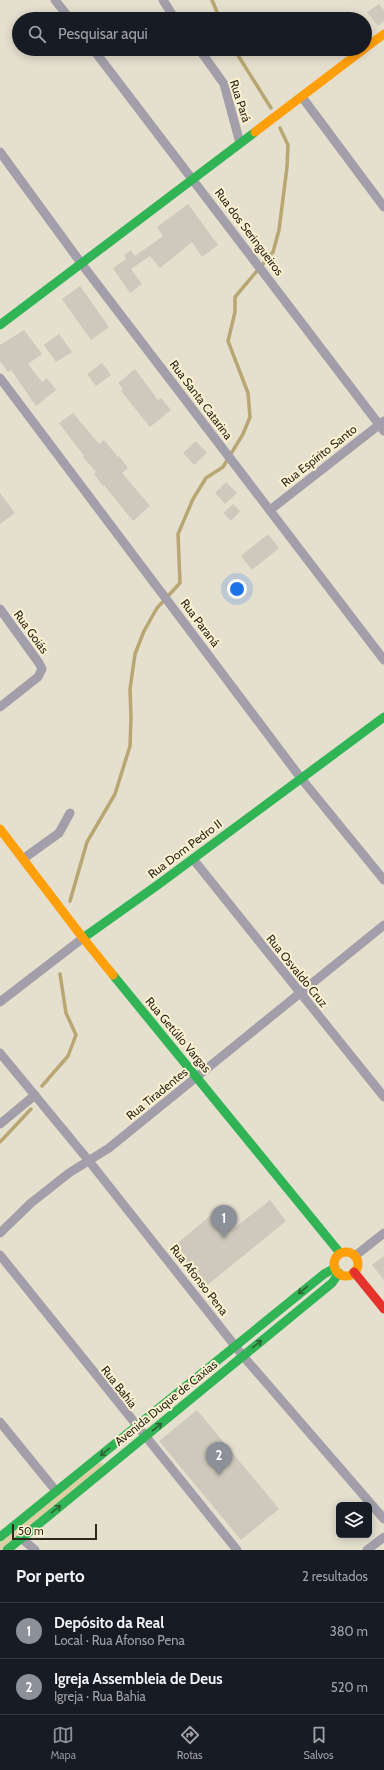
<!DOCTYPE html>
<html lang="pt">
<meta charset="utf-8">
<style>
:root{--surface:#171b24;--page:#20242c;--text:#f1f3f6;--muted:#9ea1a6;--line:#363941;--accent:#8c9099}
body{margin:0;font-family:Cabin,sans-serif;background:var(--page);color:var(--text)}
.controls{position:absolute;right:12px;bottom:12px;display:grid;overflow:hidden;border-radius:6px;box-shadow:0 2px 10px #0003}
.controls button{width:36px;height:36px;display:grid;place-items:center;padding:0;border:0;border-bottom:1px solid var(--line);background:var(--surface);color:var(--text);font:20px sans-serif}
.scale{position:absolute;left:12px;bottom:10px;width:85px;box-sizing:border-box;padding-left:4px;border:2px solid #2d291c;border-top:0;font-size:11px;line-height:14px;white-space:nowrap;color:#2d291c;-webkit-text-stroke:3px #fcf1d1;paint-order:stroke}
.you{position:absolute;left:237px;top:589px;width:14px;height:14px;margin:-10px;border:3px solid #fff;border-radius:50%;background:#1a73e8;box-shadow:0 0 0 6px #1a73e833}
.badge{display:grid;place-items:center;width:26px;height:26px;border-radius:50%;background:var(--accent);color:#fff;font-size:13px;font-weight:700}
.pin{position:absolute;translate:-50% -33px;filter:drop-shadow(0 1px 2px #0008)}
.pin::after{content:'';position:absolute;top:21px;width:14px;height:12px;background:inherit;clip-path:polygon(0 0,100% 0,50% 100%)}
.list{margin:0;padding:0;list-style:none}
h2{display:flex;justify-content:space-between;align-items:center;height:52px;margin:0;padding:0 16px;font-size:17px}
h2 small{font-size:13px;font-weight:400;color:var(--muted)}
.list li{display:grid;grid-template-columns:26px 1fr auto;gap:12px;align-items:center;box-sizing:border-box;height:56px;padding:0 16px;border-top:1px solid var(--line)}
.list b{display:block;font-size:15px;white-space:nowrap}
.list p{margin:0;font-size:13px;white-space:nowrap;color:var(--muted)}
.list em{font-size:13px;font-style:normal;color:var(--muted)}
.icon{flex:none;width:22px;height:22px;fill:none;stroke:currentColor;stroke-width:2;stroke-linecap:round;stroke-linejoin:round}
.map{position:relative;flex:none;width:384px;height:1550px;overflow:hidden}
.search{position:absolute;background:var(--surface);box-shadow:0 2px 10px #0003;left:12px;right:12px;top:12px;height:44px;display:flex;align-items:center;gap:10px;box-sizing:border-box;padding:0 14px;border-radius:22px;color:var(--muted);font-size:15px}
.sheet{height:164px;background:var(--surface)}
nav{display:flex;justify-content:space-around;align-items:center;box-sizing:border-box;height:56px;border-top:1px solid var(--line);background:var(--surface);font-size:11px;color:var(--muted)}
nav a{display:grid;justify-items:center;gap:2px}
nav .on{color:var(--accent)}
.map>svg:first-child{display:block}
.green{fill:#ddcfa4}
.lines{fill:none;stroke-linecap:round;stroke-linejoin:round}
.stream{stroke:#b8a772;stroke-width:3.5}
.building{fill:#cec9bc}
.street{stroke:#a29faa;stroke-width:9}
.fast{stroke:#30b455;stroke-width:9}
.slow{stroke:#ff9f0a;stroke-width:9}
.jam{stroke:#e5322d;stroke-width:9}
.oneway{stroke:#2e6133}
.labels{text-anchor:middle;stroke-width:4;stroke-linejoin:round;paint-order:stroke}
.street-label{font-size:12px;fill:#2d291c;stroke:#fcf1d1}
</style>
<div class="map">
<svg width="384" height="1550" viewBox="0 0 384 1550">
<rect width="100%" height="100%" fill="#e5dfce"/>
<path class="green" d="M98,1463H103L101,1467L0,1550V1543Z"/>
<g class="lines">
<g class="stream">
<path d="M212,0L220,19"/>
<path d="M234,49L271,108"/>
<path d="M70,901L87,842L115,794L130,746L131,718L130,689L135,654L144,631L157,608L180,583L178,534L193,499L206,478L223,467L243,434L250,417L248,393L228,341L235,312V297L273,252L279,230L287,167L288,145L280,128"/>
<path d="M42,1086L68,1056L76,1035L66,1013L60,974"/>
<path d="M0,1142L31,1109"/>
</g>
</g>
<g class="building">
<path d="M379,4L384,10V21L378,26L367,12Z"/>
<path d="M188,204L218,245L202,257L192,242L160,268L150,256L131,269L142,284L130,293L113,268L126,259L124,255L131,250L135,256L163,236L157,227Z"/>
<path d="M80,286L109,327L91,340L62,299Z"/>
<path d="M24,330L42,354L28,364L42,382L47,378L56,390L36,406L11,370L8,372L0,361V345Z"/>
<path d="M59,334L72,352L56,362L44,345Z"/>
<path d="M102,363L111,375L96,386L87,374Z"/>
<path d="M135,369L158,400L161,398L171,410L150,427L121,391L123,389L118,383Z"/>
<path d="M73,413L99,444L104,440L118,457L119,456L128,468L122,473L150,506L133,521L104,485L103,486L94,474L96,472L83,457L84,456L59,423Z"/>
<path d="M196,441L207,453L194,465L183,453Z"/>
<path d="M226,482L237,493L225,504L215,493Z"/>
<path d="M0,493L15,513L0,524Z"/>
<path d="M233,504L240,511L231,521L223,513Z"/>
<path d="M268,534L279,548L252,570L241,556Z"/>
<path d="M270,1200L286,1221L205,1287L174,1246L217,1210L232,1230Z"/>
<path d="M384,1256V1280L372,1265Z"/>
<path d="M197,1410L279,1509L241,1540L159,1441Z"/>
</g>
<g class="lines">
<g class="street">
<path d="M55,0L70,19"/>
<path d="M163,0L175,19"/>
<path d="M93,49L384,431"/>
<path d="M199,49L224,84L240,143"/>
<path d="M302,97L384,207"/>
<path d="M0,152L81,263L384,660"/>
<path d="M0,378L300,777L384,880"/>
<path d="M270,510L384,421"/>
<path d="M0,609L39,663L42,669L38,677L0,707"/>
<path d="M23,859L59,833L70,813"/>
<path d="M193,859L384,1097"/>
<path d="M0,1002L83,938"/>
<path d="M0,1053L89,1161L243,1356L384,1519"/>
<path d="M0,1124L35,1095"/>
<path d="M0,1233L31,1203L69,1173L109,1148L384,925"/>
<path d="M0,1255L237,1550"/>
<path d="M355,1256L384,1233"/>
<path d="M0,1422L56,1491"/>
<path d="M21,1538L35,1550"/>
<path d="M367,1550L384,1537"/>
</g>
<g class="fast">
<path d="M0,325L255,132"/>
<path d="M83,938L159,884L384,717"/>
<path d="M113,975L340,1253"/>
<path d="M0,1537L324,1274L335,1268"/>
<path d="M7,1550L332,1283L339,1273"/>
</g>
<g class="slow">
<path d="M365,48L384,34"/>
<path d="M255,132L364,49"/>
<path d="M0,829L83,938L113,975"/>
<circle cx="346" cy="1264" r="12"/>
</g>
<path class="jam" d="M354,1272L384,1309"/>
</g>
<defs><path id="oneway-shaft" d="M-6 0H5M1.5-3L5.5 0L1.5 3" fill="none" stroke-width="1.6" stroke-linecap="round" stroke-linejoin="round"/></defs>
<g class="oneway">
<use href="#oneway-shaft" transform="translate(303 1290) rotate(141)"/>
<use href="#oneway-shaft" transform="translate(257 1344) rotate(-39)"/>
<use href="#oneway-shaft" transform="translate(157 1427) rotate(-40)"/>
<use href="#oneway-shaft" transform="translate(105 1452) rotate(141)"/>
<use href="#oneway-shaft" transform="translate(56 1509) rotate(-39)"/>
</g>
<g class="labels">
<g class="street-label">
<text transform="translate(240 101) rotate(72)" y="4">Rua Pará</text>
<text transform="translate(249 232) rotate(53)" y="4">Rua dos Seringueiros</text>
<text transform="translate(201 400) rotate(53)" y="4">Rua Santa Catarina</text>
<text transform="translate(319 456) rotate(-38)" y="4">Rua Espírito Santo</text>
<text transform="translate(200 623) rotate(53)" y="4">Rua Paraná</text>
<text transform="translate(31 632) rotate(54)" y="4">Rua Goiás</text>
<text transform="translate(185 849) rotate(-37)" y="4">Rua Dom Pedro II</text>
<text transform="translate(297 971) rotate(51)" y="4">Rua Osvaldo Cruz</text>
<text transform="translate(178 1035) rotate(50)" y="4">Rua Getúlio Vargas</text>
<text transform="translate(157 1094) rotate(-39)" y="4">Rua Tiradentes</text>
<text transform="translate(199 1280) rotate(52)" y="4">Rua Afonso Pena</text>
<text transform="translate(119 1387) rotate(52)" y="4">Rua Bahia</text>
<text transform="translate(166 1403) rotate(-39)" y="4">Avenida Duque de Caxias</text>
</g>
</g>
</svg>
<div class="controls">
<button><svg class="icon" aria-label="layers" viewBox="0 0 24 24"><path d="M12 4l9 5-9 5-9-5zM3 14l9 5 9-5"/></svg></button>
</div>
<div class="scale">50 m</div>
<div class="you"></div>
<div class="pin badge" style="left:224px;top:1238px">1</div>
<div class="pin badge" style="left:219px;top:1475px">2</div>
<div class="search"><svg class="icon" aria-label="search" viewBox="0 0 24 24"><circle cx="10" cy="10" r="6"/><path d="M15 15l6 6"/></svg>Pesquisar aqui</div>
</div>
<section class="sheet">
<h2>Por perto<small>2 resultados</small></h2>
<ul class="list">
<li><span class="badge">1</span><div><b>Depósito da Real</b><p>Local · Rua Afonso Pena</p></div><em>380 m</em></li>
<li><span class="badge">2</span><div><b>Igreja Assembleia de Deus</b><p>Igreja · Rua Bahia</p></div><em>520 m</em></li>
</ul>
</section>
<nav>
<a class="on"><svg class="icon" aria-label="map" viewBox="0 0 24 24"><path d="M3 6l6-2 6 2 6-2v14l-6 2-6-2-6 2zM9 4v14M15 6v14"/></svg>Mapa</a>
<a><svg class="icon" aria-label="directions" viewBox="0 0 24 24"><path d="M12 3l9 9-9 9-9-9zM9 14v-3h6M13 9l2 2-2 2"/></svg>Rotas</a>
<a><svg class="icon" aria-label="saved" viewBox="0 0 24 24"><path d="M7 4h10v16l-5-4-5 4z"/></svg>Salvos</a>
</nav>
